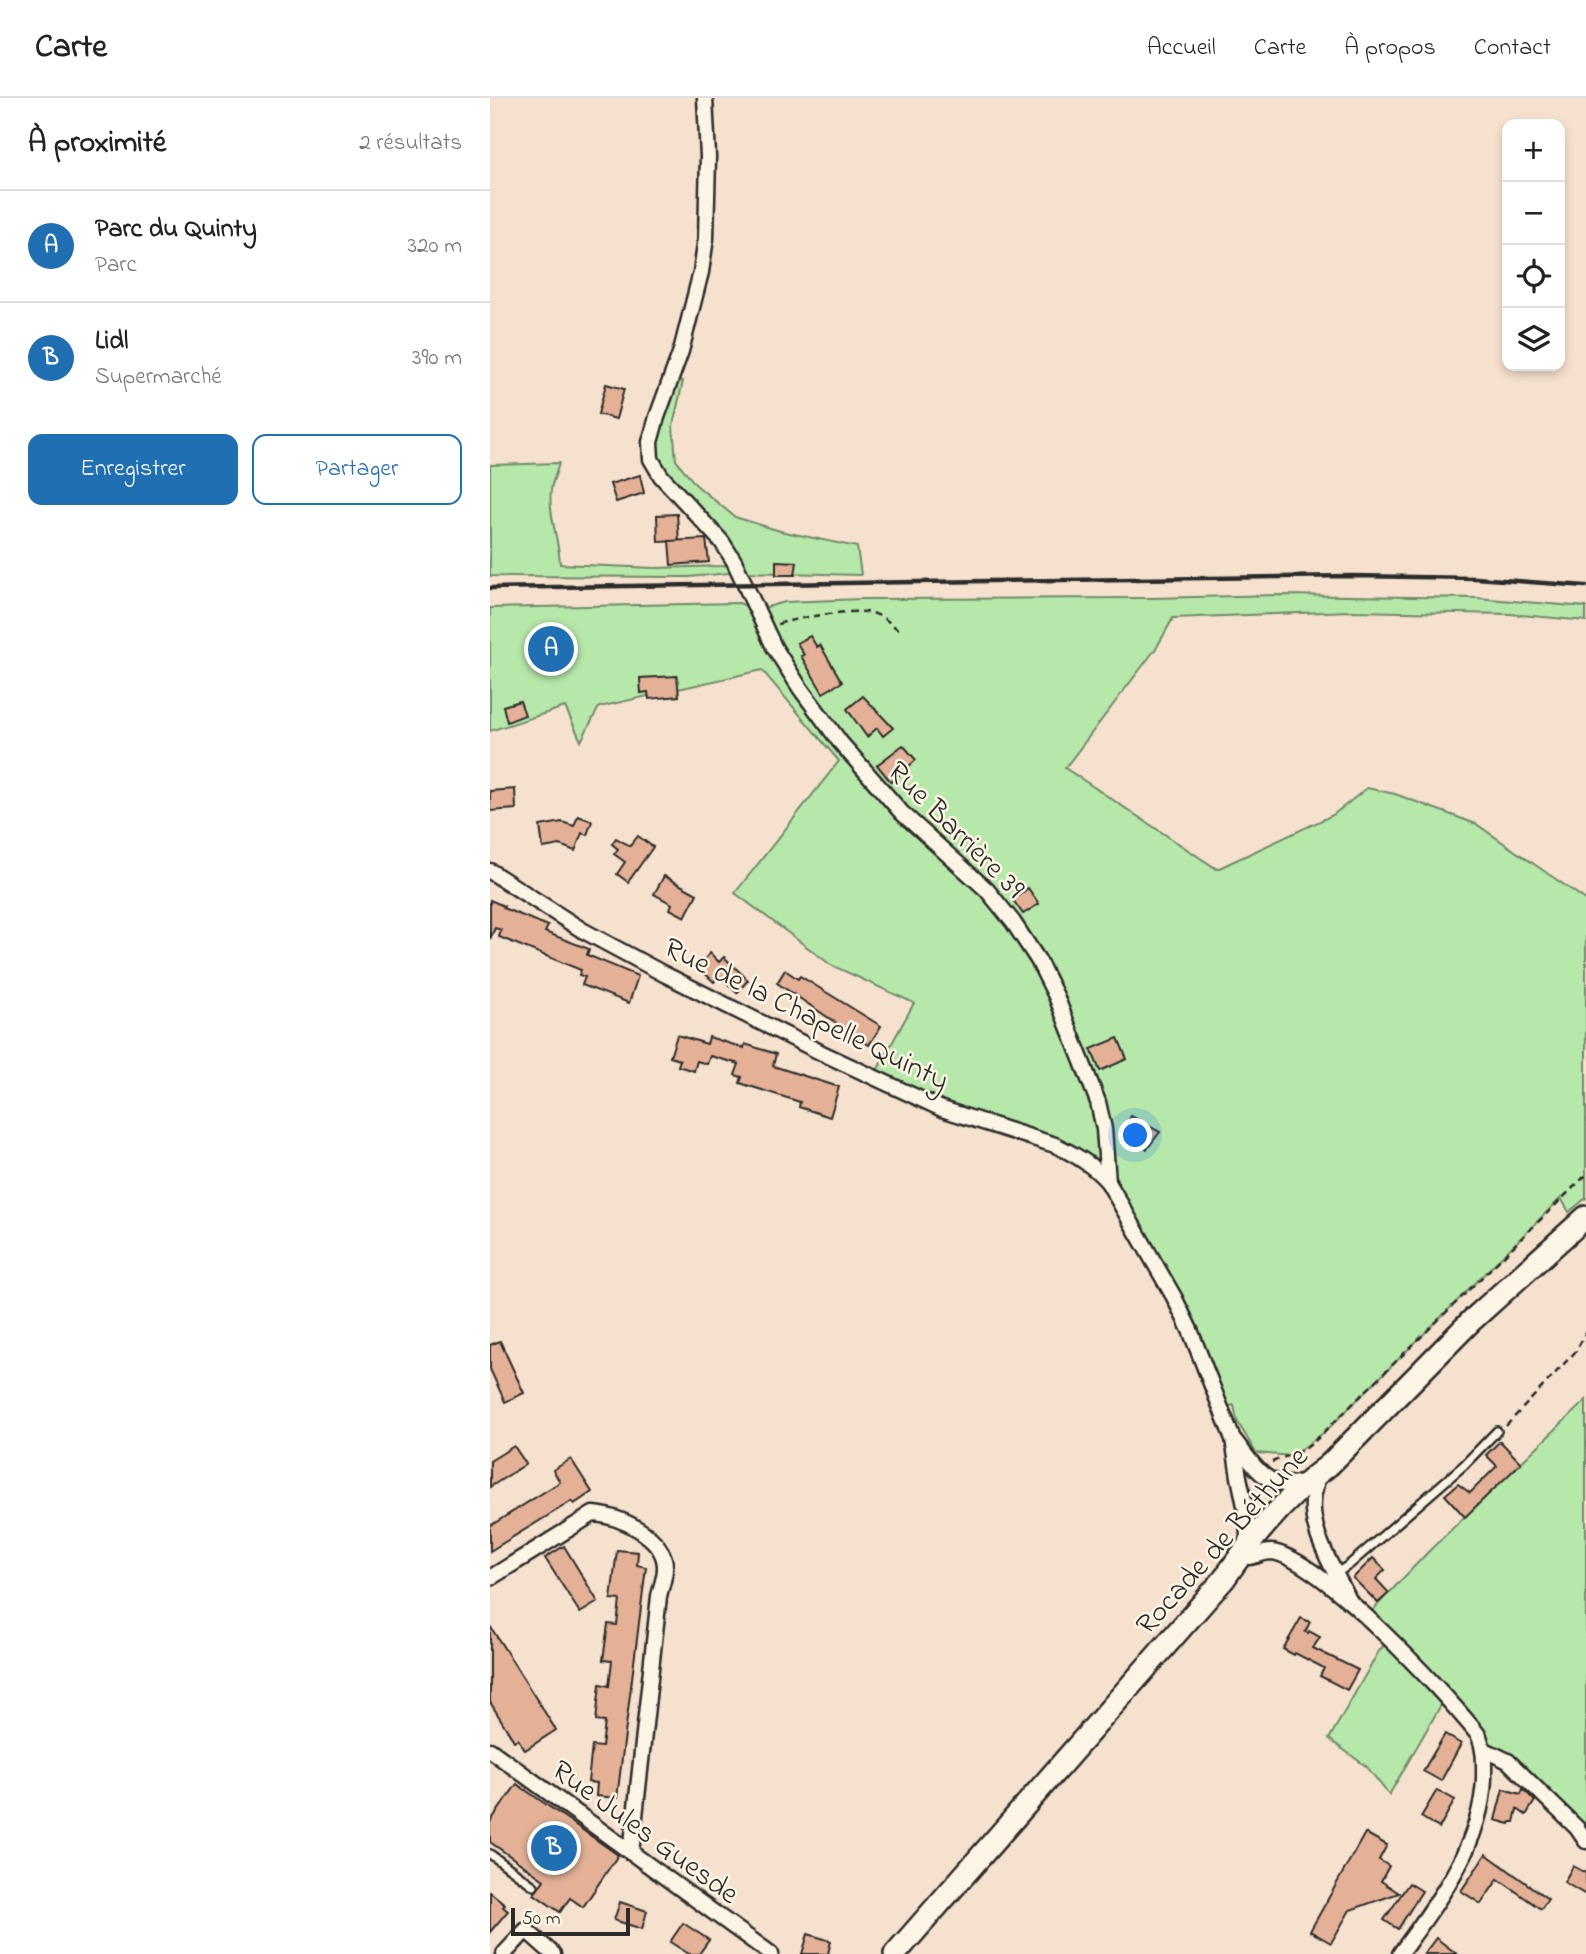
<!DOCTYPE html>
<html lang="fr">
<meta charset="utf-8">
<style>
:root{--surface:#fff;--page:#f6f6f6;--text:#222;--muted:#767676;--line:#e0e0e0;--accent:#1f6fb2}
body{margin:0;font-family:"Indie Flower",sans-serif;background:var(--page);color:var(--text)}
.controls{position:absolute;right:21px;top:21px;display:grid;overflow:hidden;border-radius:14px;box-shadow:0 4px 10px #0003}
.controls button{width:63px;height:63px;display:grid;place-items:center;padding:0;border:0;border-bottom:2px solid var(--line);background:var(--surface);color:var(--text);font:35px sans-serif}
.scale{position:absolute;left:21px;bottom:18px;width:119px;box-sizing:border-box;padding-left:7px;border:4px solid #2b2b2b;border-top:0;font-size:19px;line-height:24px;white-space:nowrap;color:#2b2b2b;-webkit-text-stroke:5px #fcf5e5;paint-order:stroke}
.you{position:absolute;left:646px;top:1038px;width:24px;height:24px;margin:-18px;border:5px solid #fff;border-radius:50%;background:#1a73e8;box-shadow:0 0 0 10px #1a73e833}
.badge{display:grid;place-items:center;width:46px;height:46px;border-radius:50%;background:var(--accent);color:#fff;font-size:23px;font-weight:700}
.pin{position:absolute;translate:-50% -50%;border:4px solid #fff;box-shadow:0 2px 7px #0006}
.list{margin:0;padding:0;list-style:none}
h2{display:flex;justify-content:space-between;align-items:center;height:91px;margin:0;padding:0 28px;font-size:30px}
h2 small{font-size:23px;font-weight:400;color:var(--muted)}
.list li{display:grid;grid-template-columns:46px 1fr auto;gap:21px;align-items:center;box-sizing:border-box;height:112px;padding:0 28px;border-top:2px solid var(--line)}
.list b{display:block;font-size:26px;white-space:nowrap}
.list p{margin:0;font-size:23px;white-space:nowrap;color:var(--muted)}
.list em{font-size:23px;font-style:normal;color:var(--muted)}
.actions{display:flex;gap:14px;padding:21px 28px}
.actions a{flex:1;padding:16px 0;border:2px solid var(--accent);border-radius:14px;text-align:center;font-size:24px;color:var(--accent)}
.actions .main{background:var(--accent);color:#fff}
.icon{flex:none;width:38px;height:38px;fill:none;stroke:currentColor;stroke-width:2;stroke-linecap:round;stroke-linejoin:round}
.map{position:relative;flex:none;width:1096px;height:1856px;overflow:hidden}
header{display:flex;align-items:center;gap:42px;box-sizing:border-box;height:98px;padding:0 35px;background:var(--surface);border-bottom:2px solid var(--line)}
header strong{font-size:33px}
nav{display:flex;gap:38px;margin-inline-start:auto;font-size:24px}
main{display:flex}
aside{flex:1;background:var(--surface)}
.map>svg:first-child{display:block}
.green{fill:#b6e8a9;stroke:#708a6a;stroke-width:2}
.building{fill:#e4b196;stroke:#2b2b2b;stroke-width:2}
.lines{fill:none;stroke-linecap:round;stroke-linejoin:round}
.service-casing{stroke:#2b2b2b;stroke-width:12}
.minor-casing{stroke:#2b2b2b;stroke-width:19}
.primary-casing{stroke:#2b2b2b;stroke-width:26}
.path{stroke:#2b2b2b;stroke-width:2.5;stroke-dasharray:7 5;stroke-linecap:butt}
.service{stroke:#fcf5e5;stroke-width:7}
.minor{stroke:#fcf5e5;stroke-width:14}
.primary{stroke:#fcf5e5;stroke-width:21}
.rail{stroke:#2b2b2b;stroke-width:4.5}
.labels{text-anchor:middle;stroke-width:5;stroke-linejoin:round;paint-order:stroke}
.street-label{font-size:30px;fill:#2b2b2b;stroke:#fcf5e5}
</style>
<header>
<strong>Carte</strong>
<nav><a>Accueil</a><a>Carte</a><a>À propos</a><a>Contact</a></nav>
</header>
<main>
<aside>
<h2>À proximité<small>2 résultats</small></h2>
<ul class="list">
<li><span class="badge">A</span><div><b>Parc du Quinty</b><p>Parc</p></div><em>320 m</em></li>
<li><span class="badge">B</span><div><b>Lidl</b><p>Supermarché</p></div><em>390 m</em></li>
</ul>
<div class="actions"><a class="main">Enregistrer</a><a>Partager</a></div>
</aside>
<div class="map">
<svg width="1096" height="1856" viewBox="0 0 1096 1856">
<rect width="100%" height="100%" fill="#f5e1cd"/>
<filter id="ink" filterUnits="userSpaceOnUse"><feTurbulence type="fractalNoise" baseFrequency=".0143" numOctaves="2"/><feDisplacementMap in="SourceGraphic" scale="14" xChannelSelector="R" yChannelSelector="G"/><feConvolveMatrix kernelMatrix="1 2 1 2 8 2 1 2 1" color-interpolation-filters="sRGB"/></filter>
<g filter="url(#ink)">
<g class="green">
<path d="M193,283L183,328L186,362L206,387L245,419L290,433L367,449L371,477L249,474L199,479L0,478V367L69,365C67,374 62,383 61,392C58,417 69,441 70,466L165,470L233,468L243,463L161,361L181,285Z"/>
<path d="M792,497L987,500L1096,509V523L1020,516L860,513L683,520L667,549L575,670L727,771L843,717L877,690L905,696L986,726L1096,802V1100L1079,1114L1071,1100L836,1333L802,1358L766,1355L747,1323L744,1307L732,1310L667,1169L596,1063L384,978L424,905L341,867L245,795L349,663L272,572L109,609L91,643L75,609L0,633V510L249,505L266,512L295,504L372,501L662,500Z"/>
<path d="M1096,1302V1743L1087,1730L995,1652L955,1600L899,1697L877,1669L839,1641L889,1553L899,1541L876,1519L940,1452Z"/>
</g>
<g class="building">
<path d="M116,286L134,291L126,321L108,316Z"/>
<path d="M150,377L154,395L126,404L120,386Z"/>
<path d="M187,416L189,443L168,444L167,417Z"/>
<path d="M216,441L219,464L181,467L179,443Z"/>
<path d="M286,463L307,464L305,477H286Z"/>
<path d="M320,538L327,549L330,547L352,584L333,595L311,558L314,557L307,545Z"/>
<path d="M187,578L189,598L159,601L158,594L151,595L150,580Z"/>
<path d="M373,598L403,630L393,638L387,630L377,639L357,611Z"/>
<path d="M30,603L35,617L17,624L13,608Z"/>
<path d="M413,647L426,662L401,684L387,667Z"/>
<path d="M25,691L26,711L0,713V693Z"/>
<path d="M88,718L102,723L97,737L92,735L85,753L70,747L53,750L50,728L72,724L84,728Z"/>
<path d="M148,738L163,749L138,784L127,776L135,764L124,756L128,751L122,746L126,740L140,748Z"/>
<path d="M174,778L207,796L195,819L180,811L182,806L164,796Z"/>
<path d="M538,790L549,806L533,816L523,802Z"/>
<path d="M0,802L14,808L13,810L58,828L55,834L99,851L97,857L148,878L139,905L92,887L95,879L89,877L91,872L9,839L11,832L5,830L0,841Z"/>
<path d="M220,855L229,864L234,859L258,882L247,895L229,878L224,884L208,869Z"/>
<path d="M295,872L308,881L310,878L391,928L379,947L287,885Z"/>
<path d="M187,937L217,946L219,939L254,950L255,946L286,956L283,968L349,989L340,1019L309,1009L310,1004L250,985L252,979L245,977L249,966L220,958L217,966L207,963L204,973L188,968L190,962L180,959Z"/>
<path d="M628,940L637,961L610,973L601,951Z"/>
<path d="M641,1018L670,1034L657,1051L632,1036Z"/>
<path d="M10,1243L34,1295L15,1304L0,1271V1247Z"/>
<path d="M1010,1343L1031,1365L975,1419L955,1397L968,1386L980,1395L1007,1368L996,1357Z"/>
<path d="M24,1348L36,1366L0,1389V1363Z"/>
<path d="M81,1361L102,1394L84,1406L82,1403L0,1453V1428L70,1384L63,1372Z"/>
<path d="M74,1448L108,1504L90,1515L55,1460Z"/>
<path d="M127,1452L148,1454L147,1467L156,1469L127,1700L106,1698L107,1685L98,1684L102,1648L112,1649L115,1624L106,1623L110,1586L119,1588L122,1563L113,1562L118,1526L127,1527L130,1502L121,1501Z"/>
<path d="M883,1460L895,1472L886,1481L899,1495L888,1505L863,1480Z"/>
<path d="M811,1520L820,1524L815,1534L818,1535L819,1533L830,1539L823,1550L868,1572L857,1592L830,1578L834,1570L805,1555L804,1557L793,1551Z"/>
<path d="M0,1528L66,1632L35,1652L28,1641L24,1643L0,1604Z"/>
<path d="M955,1636L971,1646L951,1683L933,1673Z"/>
<path d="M27,1686L128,1757L93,1809L80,1800L70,1814L44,1796L54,1782L0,1744V1724Z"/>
<path d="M1013,1691L1031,1696L1033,1691L1045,1703L1036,1717L1027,1711L1024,1724H1021L1020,1726L1005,1722Z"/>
<path d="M947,1692L965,1702L949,1730L931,1719Z"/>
<path d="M875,1735L897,1747L889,1762L899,1768L891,1783L909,1795L860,1812L841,1845L820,1833Z"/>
<path d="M996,1756L1058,1801L1051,1811L1008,1781L991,1806L971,1793Z"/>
<path d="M1083,1768L1096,1775V1797L1074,1784Z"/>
<path d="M919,1785L932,1793L908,1831L894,1822Z"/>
<path d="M0,1794L15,1806L13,1809L18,1813L0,1834Z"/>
<path d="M130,1804L157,1813L152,1831L124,1822Z"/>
<path d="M193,1825L219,1842L209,1856H199L180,1844Z"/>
<path d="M318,1836L341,1843L338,1856H312Z"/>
<path d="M946,1840L967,1856H934Z"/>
</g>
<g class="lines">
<defs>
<g id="service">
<path d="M845,1476L859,1467L974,1367L1007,1333"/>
<path d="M0,1756L44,1788"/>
</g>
<g id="minor">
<path d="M215,0L218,59L216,140L211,174L191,253L167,319L160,344L161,361L171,378L232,444L244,463L284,549L310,590L350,644L412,715L497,792L523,824L548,862L566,898L608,1004L614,1031L618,1084L684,1199L700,1232L743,1341L749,1379L757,1417L758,1440L755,1449"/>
<path d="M0,773L92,832L174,876L332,955L452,1011L565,1047C586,1057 603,1067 618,1084"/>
<path d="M745,1343C765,1369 780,1397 817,1382"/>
<path d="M826,1386C813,1426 842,1467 859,1502"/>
<path d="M760,1459C766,1458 774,1454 781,1454C827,1457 958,1598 989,1638C995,1653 994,1665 994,1681C991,1748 948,1803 910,1856"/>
<path d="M0,1480L103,1416C129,1417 176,1439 175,1470C175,1479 171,1489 169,1498L141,1755"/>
<path d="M0,1652L281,1856"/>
<path d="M995,1652L1018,1663L1087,1730L1096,1743"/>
<path d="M14,1856L36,1832L63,1856"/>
</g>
<path id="primary" d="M405,1856L734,1481C762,1440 799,1396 839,1367L981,1223L1096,1119"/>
</defs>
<use href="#service" class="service-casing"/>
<use href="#minor" class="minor-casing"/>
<use href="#primary" class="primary-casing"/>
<g class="path">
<path d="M288,526C306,520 365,510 382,515C393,518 401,526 410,533"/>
<path d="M1016,1328L1086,1253L1096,1234"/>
<path d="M782,1364L815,1351L827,1341L1096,1077"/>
</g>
<use href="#service" class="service"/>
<use href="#minor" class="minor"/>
<use href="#primary" class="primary"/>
<path class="rail" d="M0,490L862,478L986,480L1096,488"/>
</g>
</g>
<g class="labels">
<g class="street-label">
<text transform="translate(467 731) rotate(45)" y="10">Rue Barrière 39</text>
<text transform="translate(317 915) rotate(26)" y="10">Rue de la Chapelle Quinty</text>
<text transform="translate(731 1442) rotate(-48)" y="10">Rocade de Béthune</text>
<text transform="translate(156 1733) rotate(36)" y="10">Rue Jules Guesde</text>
</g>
</g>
</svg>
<div class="controls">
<button>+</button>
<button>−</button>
<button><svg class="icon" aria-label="locate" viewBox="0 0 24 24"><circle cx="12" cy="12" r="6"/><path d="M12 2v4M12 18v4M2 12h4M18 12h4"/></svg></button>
<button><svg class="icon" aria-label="layers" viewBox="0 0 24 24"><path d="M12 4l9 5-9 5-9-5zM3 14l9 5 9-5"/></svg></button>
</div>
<div class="scale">50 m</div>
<div class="you"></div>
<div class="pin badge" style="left:61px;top:551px">A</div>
<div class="pin badge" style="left:64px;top:1750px">B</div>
</div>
</main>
